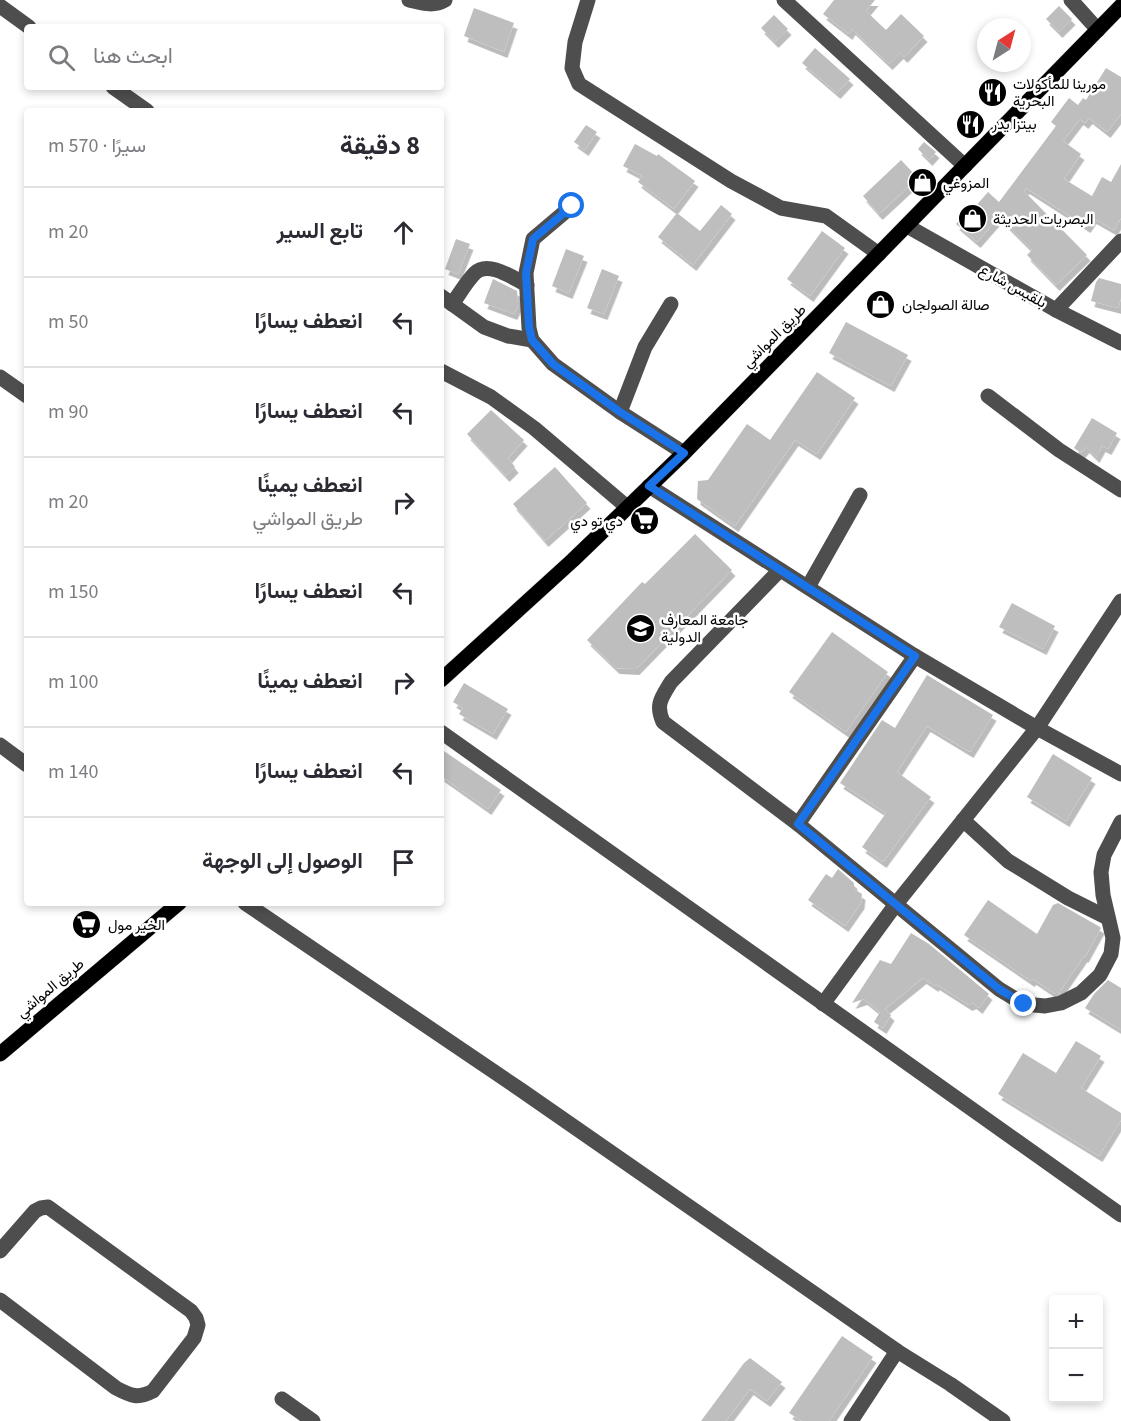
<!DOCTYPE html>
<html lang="ar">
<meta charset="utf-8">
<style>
:root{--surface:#fff;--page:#f7f7f7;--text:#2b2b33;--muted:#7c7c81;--line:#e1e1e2}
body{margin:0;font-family:"Source Sans 3",Vazirmatn,sans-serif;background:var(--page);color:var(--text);direction:rtl}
.controls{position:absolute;right:18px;bottom:18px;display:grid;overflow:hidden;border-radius:6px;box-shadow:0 3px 9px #0003}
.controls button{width:54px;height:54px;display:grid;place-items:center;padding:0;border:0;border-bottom:2px solid var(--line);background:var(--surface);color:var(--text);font:30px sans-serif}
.compass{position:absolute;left:977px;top:18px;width:54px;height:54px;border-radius:50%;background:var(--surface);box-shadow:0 3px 9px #0003;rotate:36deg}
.stop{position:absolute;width:18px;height:18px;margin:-14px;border:4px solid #1a73e8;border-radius:50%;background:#fff}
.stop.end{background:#1a73e8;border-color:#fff;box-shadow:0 2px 6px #0008}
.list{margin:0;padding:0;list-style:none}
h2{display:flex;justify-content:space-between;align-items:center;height:78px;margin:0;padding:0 24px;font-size:26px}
h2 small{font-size:20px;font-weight:400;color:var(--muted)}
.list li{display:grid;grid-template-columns:39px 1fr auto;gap:18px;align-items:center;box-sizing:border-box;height:90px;padding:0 24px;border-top:2px solid var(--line)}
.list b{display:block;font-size:22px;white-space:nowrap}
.list p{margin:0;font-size:20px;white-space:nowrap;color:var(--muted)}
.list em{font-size:20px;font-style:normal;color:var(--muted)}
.icon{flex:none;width:33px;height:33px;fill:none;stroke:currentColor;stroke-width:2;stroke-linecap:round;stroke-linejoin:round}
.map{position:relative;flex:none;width:1121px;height:1421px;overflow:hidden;direction:ltr}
.search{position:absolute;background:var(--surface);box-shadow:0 3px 9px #0003;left:24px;top:24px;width:420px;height:66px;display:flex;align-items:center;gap:15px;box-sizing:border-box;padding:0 21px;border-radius:6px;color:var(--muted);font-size:22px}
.panel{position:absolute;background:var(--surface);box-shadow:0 3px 9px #0003;left:24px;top:108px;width:420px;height:798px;border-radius:6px;direction:rtl}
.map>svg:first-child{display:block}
.building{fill:#bebebe;filter:url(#shadow)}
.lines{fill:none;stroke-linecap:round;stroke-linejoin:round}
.major-casing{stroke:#dbdbdb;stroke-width:16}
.minor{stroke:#4e4e4e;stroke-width:15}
.major{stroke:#000;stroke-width:15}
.route{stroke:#1a73e8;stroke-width:8}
.labels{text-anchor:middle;stroke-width:5;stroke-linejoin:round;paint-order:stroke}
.poi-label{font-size:15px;fill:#000;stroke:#fff;text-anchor:start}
.street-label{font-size:15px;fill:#000;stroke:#fff}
</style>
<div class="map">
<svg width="1121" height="1421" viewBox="0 0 1121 1421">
<defs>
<filter id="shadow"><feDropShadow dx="3.5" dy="6" stdDeviation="0" flood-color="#0004"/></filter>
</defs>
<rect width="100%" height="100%" fill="#fff"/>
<g class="building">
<path d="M834,0H875L866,11L886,30L901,14L924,36L904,57L900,53L889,64L852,29L849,34L823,14Z"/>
<path d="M1059,6L1072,19L1059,32L1046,19Z"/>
<path d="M474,8L514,23L504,52L464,36Z"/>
<path d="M774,15L788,29L775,42L761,28Z"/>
<path d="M815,48L850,79L837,93L802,63Z"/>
<path d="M1106,68L1121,77V114L1107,132L1089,118L1085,123L1080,119L1063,141L1081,154L1064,179L1092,196L1102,177L1111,182L1121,164V218L1114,230L1093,218L1087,227L1026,188L1024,191L1087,255L1056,285L1027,255L1032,250L999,217L977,242L956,224L971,205L974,208L988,192L999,202L1056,126L1051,122L1069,98L1078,105L1083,98L1086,100Z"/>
<path d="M586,125L597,132L585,150L574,142Z"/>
<path d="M924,142L936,152L929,160L918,149Z"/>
<path d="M635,144L657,156L658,154L695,181L674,209L638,182L642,176L623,166Z"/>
<path d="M901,160L918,178L879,214L863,196Z"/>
<path d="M721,205L732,214L693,265L658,237L677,213L700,231Z"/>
<path d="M822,231L845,248L810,296L787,279Z"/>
<path d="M456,239L470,244L458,274L445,269Z"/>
<path d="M566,249L584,256L569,293L552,286Z"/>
<path d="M602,269L619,276L604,314L587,308Z"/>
<path d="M1099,278L1121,284V298L1118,308L1091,301L1096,282Z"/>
<path d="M493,279L517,291L518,305L514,314L484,303Z"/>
<path d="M846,322L908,355L891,386L829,353Z"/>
<path d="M817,372L855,398L817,454L795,440L735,526L697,499L698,481L708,480L747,424L770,440Z"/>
<path d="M491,410L524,440L508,458L515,467L506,476L467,434Z"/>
<path d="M1092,418L1117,433L1108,449L1102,446L1096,457L1086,447L1081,453L1074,448Z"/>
<path d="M555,467L587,503L545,541L513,504Z"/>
<path d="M695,534L732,570L636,669L616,668L587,640L642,582L645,584Z"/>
<path d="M1012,603L1055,626L1043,649L999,627Z"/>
<path d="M832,632L888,672L846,732L789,692Z"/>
<path d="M927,675L993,715L970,752L927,726L897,772L931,797L883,862L862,847L886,813L840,783L882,720L895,728Z"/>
<path d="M464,683L508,709L493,734L459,714L463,708L453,702Z"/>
<path d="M441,749L501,790L488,809L441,776Z"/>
<path d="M1053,754L1092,778L1066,821L1027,797Z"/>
<path d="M838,869L854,883V889L862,894L861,903L845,926L808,900L826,874L832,878Z"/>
<path d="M988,900L1037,934L1053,905L1058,903L1100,927L1101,928L1085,957L1084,956L1058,994H1055L1033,979L1031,981L964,935Z"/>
<path d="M911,933L929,944L989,994L979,1008L973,1003L969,1005L936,984L935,986L923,978L885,1009L891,1015L883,1028L874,1022L880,1012L864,999L852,1003L880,960L891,964Z"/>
<path d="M1108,980L1121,988V1030L1085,1008L1094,994Z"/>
<path d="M1076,1041L1101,1056L1081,1088L1121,1113V1120L1099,1156L998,1094L1023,1053L1056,1073Z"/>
<path d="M842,1336L873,1357L829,1421H802L789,1413Z"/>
<path d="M750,1358L782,1382L767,1401L750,1389L726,1421H701L744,1363Z"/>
</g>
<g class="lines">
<defs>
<g id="major">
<path d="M441,680L573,560L684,453L1121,6"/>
<path d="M0,1054L179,903"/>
</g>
</defs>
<use href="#major" class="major-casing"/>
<g class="minor">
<path d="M409,0C422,3 433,7 445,0"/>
<path d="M588,0L575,42L572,68L579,84L731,181L781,208L826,216L879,254"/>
<path d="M784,0L965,166"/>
<path d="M1071,0L1098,30"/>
<path d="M0,6L29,27"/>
<path d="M113,87L147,111"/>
<path d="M572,206L533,239L526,273L529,328L532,340L553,364L620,412L684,453"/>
<path d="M907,226L1056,310L1121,343"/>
<path d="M441,296L484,327L508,336L532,340"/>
<path d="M452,304C459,295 466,282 475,273C488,260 513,278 527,285"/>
<path d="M1056,310L1121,241"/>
<path d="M441,371L491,397L534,428L627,507"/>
<path d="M0,377L27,396"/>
<path d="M988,396L1059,450L1121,490"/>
<path d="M620,412L645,347L671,304"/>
<path d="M649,486L915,656L1037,728L1121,774"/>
<path d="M780,570L671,682C662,697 655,704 663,722L798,824L999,989L1024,1004L1045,1006L1061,1003L1081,993L1100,975L1111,954L1113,938L1103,895L1101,872L1104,855L1121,822"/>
<path d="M808,587L860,495"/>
<path d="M441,732L1121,1215"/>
<path d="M0,745L27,765"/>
<path d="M963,820L1008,861L1068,898L1108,918"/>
<path d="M798,824L915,656"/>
<path d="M245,903L521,1090L897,1351L950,1384L1003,1421"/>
<path d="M823,1004L896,904L1037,728L1121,601"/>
<path d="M0,1251L35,1211L41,1208L48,1207L191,1311L196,1318L198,1325L194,1338L153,1391C138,1399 131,1396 116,1388L0,1300"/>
<path d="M282,1399L313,1421"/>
<path d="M851,1421L897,1351"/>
</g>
<use href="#major" class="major"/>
</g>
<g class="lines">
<path class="route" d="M572,206L533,239L526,273L529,327L532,340L553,364L620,412L684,453L649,486L915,656L798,824L999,989L1024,1004"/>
</g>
<defs>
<symbol id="restaurant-disc" viewBox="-11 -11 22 22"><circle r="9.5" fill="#000" stroke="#fff"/><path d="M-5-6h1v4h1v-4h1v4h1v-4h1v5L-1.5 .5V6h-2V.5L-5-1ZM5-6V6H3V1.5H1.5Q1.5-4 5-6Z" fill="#fff"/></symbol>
<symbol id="shop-disc" viewBox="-11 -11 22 22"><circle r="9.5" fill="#000" stroke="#fff"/><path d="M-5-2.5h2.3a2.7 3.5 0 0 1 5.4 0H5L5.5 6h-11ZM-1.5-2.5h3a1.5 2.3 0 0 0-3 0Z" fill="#fff"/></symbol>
<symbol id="supermarket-disc" viewBox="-11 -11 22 22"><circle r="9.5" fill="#000" stroke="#fff"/><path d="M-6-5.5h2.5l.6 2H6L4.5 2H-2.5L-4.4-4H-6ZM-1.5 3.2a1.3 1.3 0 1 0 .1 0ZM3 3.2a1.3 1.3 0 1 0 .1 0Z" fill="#fff"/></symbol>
<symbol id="university-disc" viewBox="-11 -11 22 22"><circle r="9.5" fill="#000" stroke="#fff"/><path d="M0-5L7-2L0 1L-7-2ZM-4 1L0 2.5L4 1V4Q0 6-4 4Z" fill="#fff"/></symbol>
</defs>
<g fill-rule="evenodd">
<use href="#restaurant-disc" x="976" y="76" width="33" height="33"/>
<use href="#restaurant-disc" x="954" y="108" width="33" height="33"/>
<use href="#shop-disc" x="906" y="166" width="33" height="33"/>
<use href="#shop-disc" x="956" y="202" width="33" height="33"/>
<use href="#shop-disc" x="864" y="288" width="33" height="33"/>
<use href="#supermarket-disc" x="628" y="504" width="33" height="33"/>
<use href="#university-disc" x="624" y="612" width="33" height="33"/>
<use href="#supermarket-disc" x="70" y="908" width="33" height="33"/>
</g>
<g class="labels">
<g class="poi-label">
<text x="1013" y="89">مورينا للمأكولات<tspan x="1013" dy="17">البحرية</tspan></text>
<text x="992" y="129">بيتزا يدر</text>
<text x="943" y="188">المزوغي</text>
<text x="993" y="224">البصريات الحديثة</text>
<text x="902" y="310">صالة الصولجان</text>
<text x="623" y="526" text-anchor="end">دي تو دي</text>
<text x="661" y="625">جامعة المعارف<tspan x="661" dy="17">الدولية</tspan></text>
<text x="108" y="930">الخير مول</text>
</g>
<g class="street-label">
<text transform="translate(1013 286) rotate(29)" y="5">بلقيس شارع</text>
<text transform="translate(774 336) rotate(-45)" y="5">طريق المواشي</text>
<text transform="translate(50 988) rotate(-40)" y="5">طريق المواشي</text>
</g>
</g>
</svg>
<div class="controls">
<button>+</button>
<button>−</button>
</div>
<svg class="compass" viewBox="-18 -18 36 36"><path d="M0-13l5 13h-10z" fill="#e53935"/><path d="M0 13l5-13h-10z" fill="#7c7c81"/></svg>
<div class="stop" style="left:572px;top:206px"></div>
<div class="stop end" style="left:1024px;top:1004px"></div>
<div class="search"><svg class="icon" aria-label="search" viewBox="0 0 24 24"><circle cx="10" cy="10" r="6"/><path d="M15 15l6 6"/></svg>ابحث هنا</div>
<section class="panel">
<h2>8 دقيقة<small>سيرًا · 570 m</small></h2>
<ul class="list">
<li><svg class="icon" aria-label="ahead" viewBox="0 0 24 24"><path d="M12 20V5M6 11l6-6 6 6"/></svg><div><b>تابع السير</b></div><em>20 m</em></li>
<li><svg class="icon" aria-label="left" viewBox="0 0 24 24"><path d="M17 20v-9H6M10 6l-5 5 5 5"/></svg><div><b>انعطف يسارًا</b></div><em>50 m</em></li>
<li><svg class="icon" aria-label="left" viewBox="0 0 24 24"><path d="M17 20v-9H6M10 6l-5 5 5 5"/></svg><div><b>انعطف يسارًا</b></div><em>90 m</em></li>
<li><svg class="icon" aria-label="right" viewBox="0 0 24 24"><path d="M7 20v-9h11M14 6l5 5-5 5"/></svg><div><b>انعطف يمينًا</b><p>طريق المواشي</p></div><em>20 m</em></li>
<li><svg class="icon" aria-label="left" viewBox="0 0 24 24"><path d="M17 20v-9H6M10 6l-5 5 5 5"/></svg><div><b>انعطف يسارًا</b></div><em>150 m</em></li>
<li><svg class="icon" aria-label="right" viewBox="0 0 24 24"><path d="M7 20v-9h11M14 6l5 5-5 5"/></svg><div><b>انعطف يمينًا</b></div><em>100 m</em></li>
<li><svg class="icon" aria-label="left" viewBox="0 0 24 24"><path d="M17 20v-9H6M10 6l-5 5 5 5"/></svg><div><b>انعطف يسارًا</b></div><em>140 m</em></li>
<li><svg class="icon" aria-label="arrive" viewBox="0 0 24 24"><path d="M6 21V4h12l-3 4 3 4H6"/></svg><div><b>الوصول إلى الوجهة</b></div></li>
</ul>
</section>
</div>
